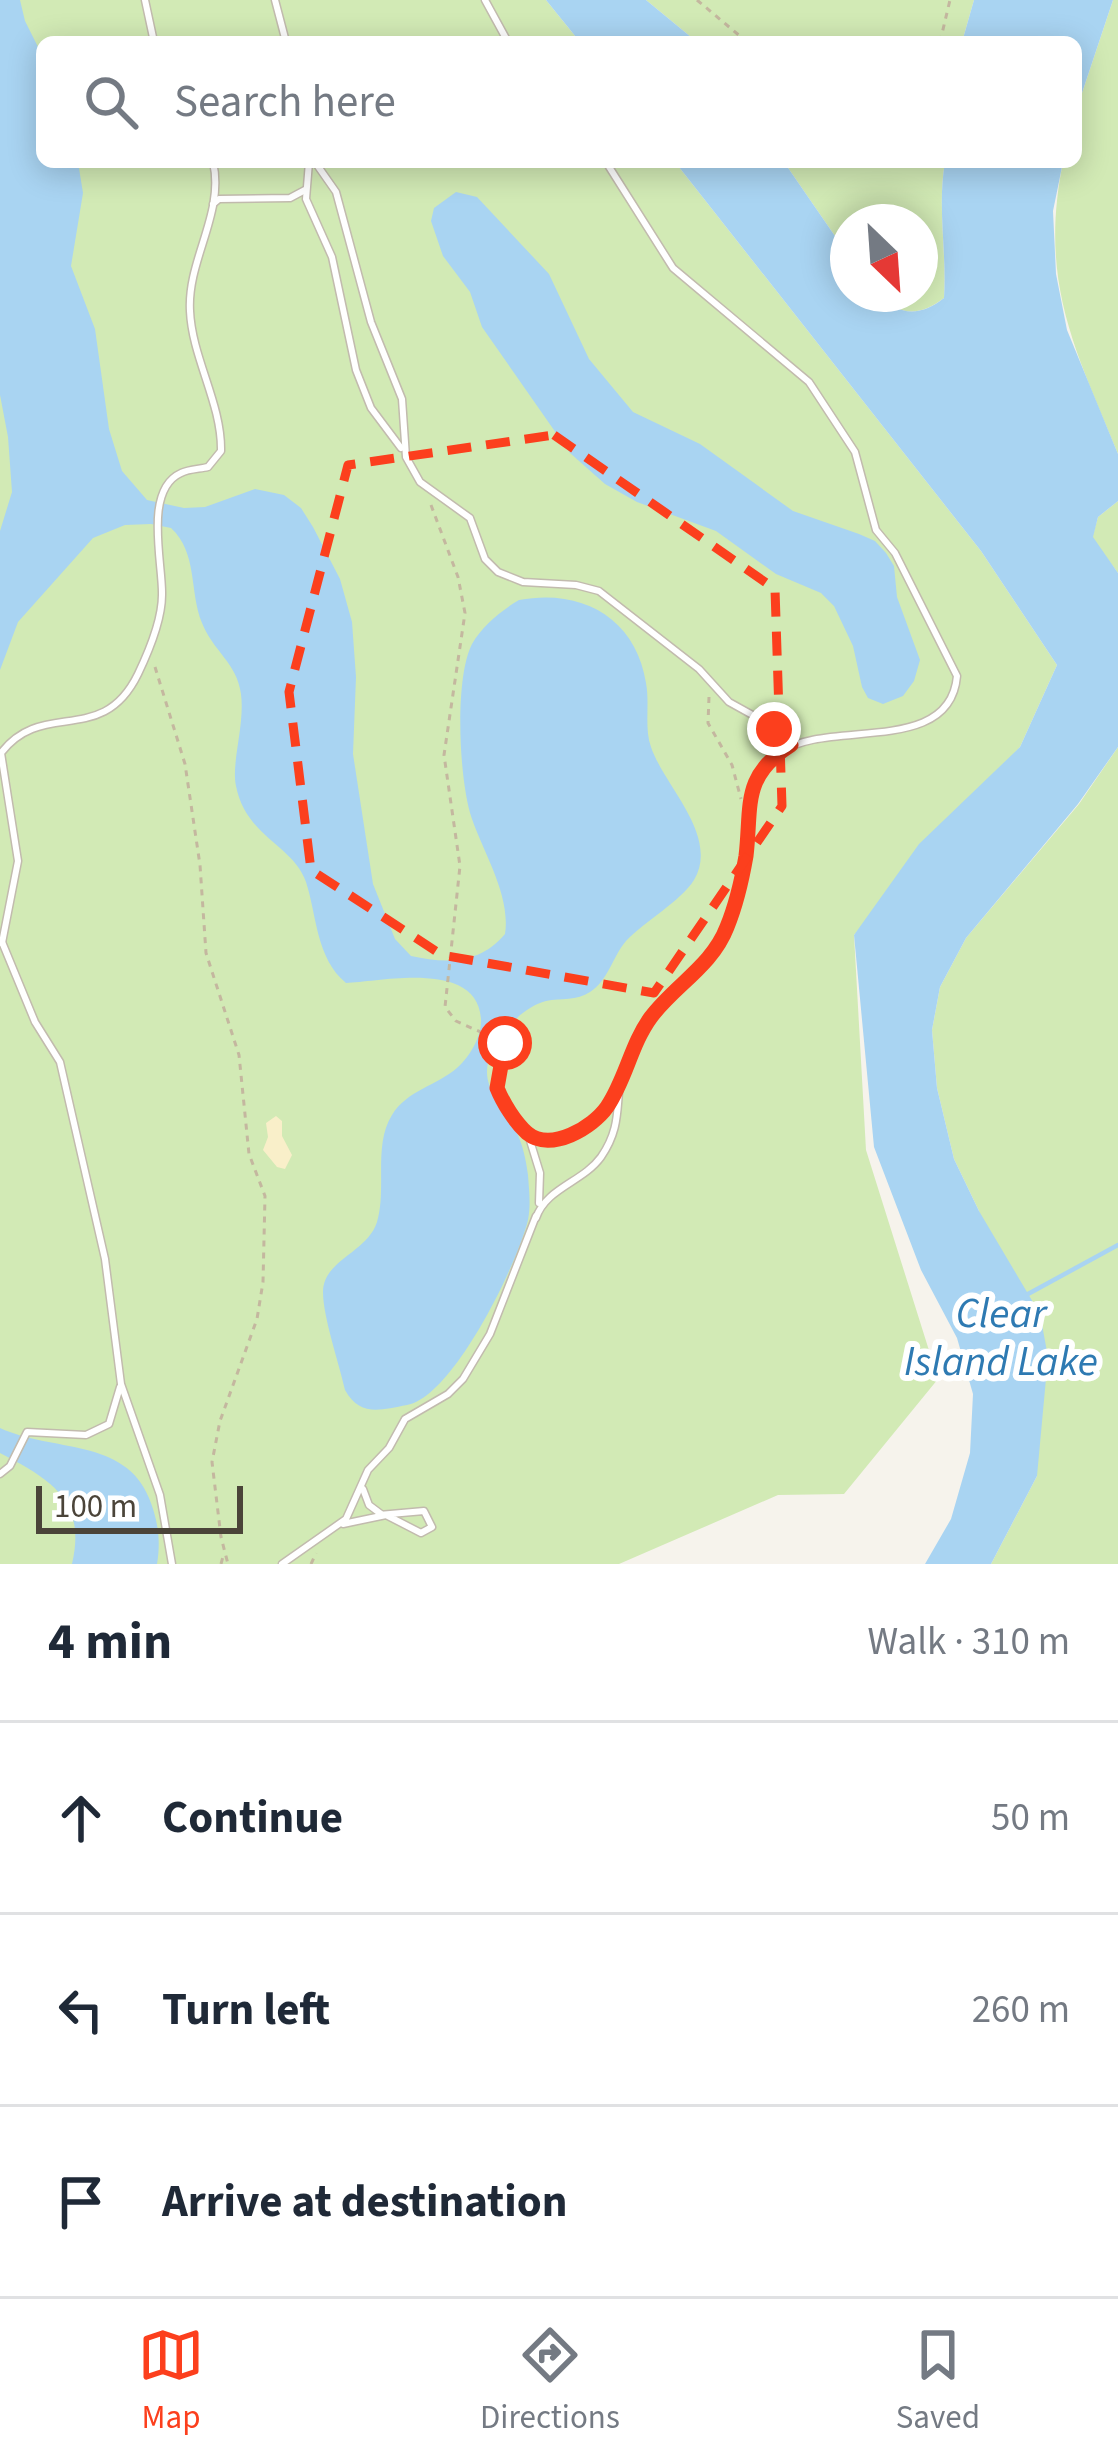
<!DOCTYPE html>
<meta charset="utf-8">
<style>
:root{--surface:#fff;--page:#f2f2f3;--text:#1f2937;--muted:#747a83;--line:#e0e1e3;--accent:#fc3f1d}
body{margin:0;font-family:"Source Sans 3",sans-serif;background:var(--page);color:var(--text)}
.compass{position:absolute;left:830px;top:204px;width:108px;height:108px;border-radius:50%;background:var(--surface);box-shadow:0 6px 30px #0003;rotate:155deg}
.scale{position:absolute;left:36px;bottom:30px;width:207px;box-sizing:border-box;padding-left:12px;border:6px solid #4b4439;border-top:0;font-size:33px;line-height:42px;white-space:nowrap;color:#4b4439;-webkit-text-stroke:9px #fff;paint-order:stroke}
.stop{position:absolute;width:36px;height:36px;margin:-27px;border:9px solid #fc3f1d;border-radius:50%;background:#fff}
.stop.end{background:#fc3f1d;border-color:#fff;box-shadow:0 3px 12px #0008}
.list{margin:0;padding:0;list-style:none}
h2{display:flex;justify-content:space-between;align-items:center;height:156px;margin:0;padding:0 48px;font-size:51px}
h2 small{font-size:39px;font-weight:400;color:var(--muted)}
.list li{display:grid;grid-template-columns:78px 1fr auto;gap:36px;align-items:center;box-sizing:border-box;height:192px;padding:0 48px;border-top:3px solid var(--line)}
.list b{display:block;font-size:45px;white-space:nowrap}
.list em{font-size:39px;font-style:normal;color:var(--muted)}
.icon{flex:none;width:66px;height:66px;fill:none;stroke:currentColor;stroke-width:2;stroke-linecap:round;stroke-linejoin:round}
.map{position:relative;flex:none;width:1118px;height:1564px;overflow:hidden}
.search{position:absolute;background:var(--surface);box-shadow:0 6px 30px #0003;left:36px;right:36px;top:36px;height:132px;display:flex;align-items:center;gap:30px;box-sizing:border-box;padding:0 42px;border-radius:18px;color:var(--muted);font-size:45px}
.sheet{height:732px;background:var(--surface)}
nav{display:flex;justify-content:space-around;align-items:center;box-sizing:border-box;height:168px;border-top:3px solid var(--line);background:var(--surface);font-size:33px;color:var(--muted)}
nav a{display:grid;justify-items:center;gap:6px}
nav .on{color:var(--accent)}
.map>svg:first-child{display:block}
.green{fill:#d2eab5}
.sand{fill:#f9efc9}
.water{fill:#a9d4f2}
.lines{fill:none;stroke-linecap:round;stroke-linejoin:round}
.stream{stroke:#a9d4f2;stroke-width:4.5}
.lane-casing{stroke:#c2bbae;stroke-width:9}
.path{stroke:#c4b79f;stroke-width:3;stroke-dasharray:6 6;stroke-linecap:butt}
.lane{stroke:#fff;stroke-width:6}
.route{stroke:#fc3f1d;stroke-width:15}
.marked{fill:none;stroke:#fc3f1d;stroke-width:9;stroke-dasharray:24 15;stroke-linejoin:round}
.labels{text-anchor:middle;stroke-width:12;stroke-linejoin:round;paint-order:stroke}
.water-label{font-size:42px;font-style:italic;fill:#2e7ab2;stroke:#fff}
</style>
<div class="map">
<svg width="1118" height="1564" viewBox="0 0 1118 1564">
<rect width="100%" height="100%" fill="#f6f3ec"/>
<g class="green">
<path d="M0,0H546L580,42H42V162H675L981,551L1057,665L1020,747L854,935L866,1150L938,1379L844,1494L778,1495L619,1564H0Z"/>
<path d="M646,0H974L962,42H697Z"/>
<path d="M1113,0H1118V454C1074,347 1039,281 1063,162H1076V111Z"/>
<path d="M784,162H945C937,207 947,253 944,298C921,316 898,317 879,294H920V222H848V255Z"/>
<path d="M1118,501V573L1092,538L1098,517Z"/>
<path d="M1118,747V1564H991L1037,1476L979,1211L954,1159L937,1088L932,1030L940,987L966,938L1079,804Z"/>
</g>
<path class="sand" d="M276,1116L282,1121V1136L292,1155L285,1169L277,1167L263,1150L268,1137L266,1123Z"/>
<g class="water">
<path d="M0,0H20L25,21L42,55V162H78L83,193L71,266L95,329L109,429L122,471L147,500L184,508L205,507L255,489L284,495L301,508L313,527L340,579L352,622L356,677L353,754L373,884L395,939L411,956C447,964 480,964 505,934C511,896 484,854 472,819C459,782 454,679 472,644C482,626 502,610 519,600C583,588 636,619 646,683C650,704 644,727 651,747C664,786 720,836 694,880C681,901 645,921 626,941C613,956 608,981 590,992C577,1001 561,998 546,1001C520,1008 500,1034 490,1057C478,1086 505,1108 516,1131C523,1145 526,1160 528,1175C529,1190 531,1205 528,1220C517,1265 453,1397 407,1405C380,1410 360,1417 345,1390C339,1363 323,1317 323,1292C323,1260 367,1253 377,1222C387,1188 373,1145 392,1115C407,1090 437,1086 458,1067C470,1056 482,1036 481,1019C477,959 380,982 346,983C316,958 317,916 306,882C293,845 246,837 236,786C231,763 245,725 241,694C237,663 213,651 202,623C189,591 198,553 171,528L151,524L125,525L93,538L18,622L0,670V531L12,492L8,437L0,395Z"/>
<path d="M546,0H646L697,42H580Z"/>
<path d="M974,0H1113L1076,111V42H962Z"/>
<path d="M675,162H784L848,255V294H879C898,317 922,316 944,298C947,252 937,207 945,162H1063L1053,211L1056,274L1067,330L1118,454V501L1098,517L1093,537L1118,573V747L1078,804L966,938L940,987L932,1030L937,1088L954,1159L979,1211L1040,1314L1048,1357L1037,1476L991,1564H925L951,1519L970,1453L973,1394L957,1338L921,1270L874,1147L854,935L919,844L1020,747L1057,665L981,551Z"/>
<path d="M456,192L477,197L549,274L589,359L633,412L700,444L793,511L859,534L875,541L886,553L894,566L897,597L920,660L914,681L903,696L883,704L868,698L862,687L853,646L834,606L821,593L776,574L716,531L637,502L605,484L570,453L482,327L470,292L443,256L431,221L434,208Z"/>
<path d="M0,1428C52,1452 125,1438 149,1498C158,1520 161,1541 157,1564H72C87,1500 50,1479 0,1453Z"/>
</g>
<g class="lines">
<path class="stream" d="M1028,1294L1118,1245"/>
<defs>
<g id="lane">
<path d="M145,0L154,42"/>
<path d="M275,0L286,42"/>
<path d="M485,0L508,42"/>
<path d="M309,162L306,199L332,257L356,370L371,408L401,448"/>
<path d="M315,162L336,192L371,322L402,399L406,457L420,482L470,518L485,559L498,572L523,582L576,585L599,591L699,669L729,702L765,722L783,742L791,745"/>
<path d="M213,204L219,199L290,198L305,190"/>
<path d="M2,942L35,1022L60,1062L105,1259L121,1384L160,1495L172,1564"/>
<path d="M2,943L18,861L1,753C43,698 102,748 138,674C149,651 162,620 162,595C163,564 143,490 181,473C189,469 200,469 208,467L221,451C222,404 192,358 190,311C187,260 225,213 213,162"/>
<path d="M528,1134L540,1173L539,1203"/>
<path d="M536,1218C546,1188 583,1182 601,1157C626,1121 612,1096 626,1062C633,1046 642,1027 653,1014C677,985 709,967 725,932C736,910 744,877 746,852C749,816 745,777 779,753C827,718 950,757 957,676L895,553L876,530L855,452L809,382L673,268L606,162"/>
<path d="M0,1474L10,1466L27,1432L86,1435L109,1424L120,1387"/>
<path d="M363,1489L369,1505L381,1514"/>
<path d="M343,1524L386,1515L421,1533L432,1527L424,1511L379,1515"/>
<path d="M282,1564L346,1519L368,1470L389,1448L405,1419L448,1394L463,1379L490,1334L536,1216"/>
</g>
</defs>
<use href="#lane" class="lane-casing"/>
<g class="path">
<path d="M697,0L747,42"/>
<path d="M940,42L950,0"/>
<path d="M431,505L458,577L465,613L444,755L460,866L445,1007L456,1021L505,1043L497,1087L521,1124"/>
<path d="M155,667L185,764L200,865L206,953L239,1055L249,1154L265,1196L263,1282L257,1319L220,1421L212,1462L221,1537L228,1564"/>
<path d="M709,697L708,723L732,765L741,799"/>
<path d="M542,1139L579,1130L607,1107"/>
<path d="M221,1564L224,1553"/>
<path d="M311,1564L316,1553"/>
</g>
<use href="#lane" class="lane"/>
</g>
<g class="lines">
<path class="route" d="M505,1043L497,1088C503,1103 515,1122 527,1133C551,1153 593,1127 607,1107C626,1079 631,1044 651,1017C675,985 712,966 727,927C736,905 742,879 746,856C752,806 741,776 791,745L783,742L774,729"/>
</g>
<path class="marked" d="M554,435L775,589L782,806L654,993L442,955L311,870L289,692L348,465Z"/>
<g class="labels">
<g class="water-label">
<text x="1001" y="1327">Clear<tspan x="1001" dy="48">Island Lake</tspan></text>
</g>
</g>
</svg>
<svg class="compass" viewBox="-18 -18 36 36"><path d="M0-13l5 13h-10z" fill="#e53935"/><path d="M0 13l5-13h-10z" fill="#747a83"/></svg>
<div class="scale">100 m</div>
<div class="stop" style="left:505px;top:1043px"></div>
<div class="stop end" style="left:774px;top:729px"></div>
<div class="search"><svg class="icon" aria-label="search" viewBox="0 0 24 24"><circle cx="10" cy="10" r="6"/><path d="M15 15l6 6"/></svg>Search here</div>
</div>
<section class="sheet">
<h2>4 min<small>Walk · 310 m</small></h2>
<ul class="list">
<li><svg class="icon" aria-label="ahead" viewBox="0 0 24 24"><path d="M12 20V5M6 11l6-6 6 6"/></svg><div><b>Continue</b></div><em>50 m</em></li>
<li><svg class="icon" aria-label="left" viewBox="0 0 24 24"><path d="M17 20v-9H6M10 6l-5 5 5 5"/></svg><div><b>Turn left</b></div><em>260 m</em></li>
<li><svg class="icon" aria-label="arrive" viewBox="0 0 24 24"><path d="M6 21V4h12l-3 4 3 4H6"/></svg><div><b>Arrive at destination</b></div></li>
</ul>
</section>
<nav>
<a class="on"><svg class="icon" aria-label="map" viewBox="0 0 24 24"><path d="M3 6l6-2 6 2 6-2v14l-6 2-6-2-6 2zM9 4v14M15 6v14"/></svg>Map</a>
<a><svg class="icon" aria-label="directions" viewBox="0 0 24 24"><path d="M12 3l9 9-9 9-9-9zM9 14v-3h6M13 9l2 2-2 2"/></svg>Directions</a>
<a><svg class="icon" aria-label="saved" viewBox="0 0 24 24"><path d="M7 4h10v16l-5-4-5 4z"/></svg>Saved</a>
</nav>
